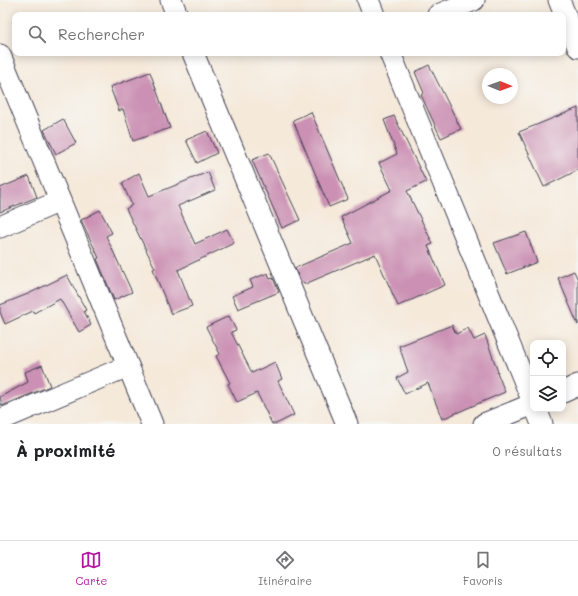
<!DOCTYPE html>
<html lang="fr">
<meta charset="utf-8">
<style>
:root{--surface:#fff;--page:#f6f6f6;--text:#202124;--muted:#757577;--line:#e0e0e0;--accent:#b5179e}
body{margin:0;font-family:Mali,sans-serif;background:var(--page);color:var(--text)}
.controls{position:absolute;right:12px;bottom:12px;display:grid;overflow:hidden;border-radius:8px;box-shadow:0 2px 10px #0003}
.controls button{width:36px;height:36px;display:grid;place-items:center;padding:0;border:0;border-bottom:1px solid var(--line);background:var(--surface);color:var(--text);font:20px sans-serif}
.compass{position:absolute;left:482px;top:68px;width:36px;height:36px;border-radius:50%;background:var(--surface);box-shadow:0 2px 10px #0003;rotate:91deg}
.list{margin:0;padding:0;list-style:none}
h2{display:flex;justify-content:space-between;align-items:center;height:52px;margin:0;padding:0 16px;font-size:17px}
h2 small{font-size:13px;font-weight:400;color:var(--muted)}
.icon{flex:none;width:22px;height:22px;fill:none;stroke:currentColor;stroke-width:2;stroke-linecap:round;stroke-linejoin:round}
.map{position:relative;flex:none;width:578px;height:424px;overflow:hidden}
.search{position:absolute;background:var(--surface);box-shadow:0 2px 10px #0003;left:12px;right:12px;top:12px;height:44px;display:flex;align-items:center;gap:10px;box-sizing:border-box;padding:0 14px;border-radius:8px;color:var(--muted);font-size:15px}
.sheet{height:116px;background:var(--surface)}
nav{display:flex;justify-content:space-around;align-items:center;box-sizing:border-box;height:56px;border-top:1px solid var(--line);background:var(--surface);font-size:11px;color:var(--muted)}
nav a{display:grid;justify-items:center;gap:2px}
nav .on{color:var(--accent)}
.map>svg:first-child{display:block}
.building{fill:#cb90b3}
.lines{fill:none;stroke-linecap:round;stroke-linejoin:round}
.minor-casing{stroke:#424053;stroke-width:23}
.minor{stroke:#fff;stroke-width:21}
</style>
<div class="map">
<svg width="578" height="424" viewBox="0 0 578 424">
<rect width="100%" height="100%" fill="#f6f6f2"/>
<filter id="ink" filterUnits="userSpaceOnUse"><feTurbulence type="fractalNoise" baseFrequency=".025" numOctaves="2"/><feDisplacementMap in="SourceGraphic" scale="8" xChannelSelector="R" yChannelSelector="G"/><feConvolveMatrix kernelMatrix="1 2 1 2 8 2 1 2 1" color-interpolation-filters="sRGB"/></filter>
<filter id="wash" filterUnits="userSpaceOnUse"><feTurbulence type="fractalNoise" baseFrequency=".012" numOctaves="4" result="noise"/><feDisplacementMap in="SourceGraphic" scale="16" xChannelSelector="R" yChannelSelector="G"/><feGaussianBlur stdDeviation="0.9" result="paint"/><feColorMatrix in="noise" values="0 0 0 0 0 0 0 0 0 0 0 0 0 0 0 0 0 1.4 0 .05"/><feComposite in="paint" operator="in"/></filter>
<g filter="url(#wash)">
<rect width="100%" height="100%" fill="#f5e9da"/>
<g id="blocks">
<g class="building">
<path d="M429,65L461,129L441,138L421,95L424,93L415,72Z"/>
<path d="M150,72L170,128L133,141L123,109L119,111L110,87Z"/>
<path d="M578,108V170L544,187L519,132Z"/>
<path d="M311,112L348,199L329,207L293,120Z"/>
<path d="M394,116L426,182L407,191L433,244L428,246L445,285L398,306L375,254L305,284L304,282L301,283L295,268L353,243L341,217L392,190L379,163L397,154L384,120Z"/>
<path d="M63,119L76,143L56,154L44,130Z"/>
<path d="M207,131L217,153L197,163L186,140Z"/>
<path d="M269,153L300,220L282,228L252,160Z"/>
<path d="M208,172L215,190L178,206L195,244L227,229L234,243L178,270L192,306L171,314L153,269L155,268L126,209L132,205L122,183L139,173L149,196Z"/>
<path d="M29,176L37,197L0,212V188Z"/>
<path d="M100,210L112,233L106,236L132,292L114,300L97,259L99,258L81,220Z"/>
<path d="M526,232L537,262L507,274L494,243Z"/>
<path d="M574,271L578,280V325L558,278Z"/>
<path d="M268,273L270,279L273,278L279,292L238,309L232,296L253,287L250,280Z"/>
<path d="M67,275L86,310L84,311L91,325L79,332L60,299L34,313L33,311L5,324L0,312V305L28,294Z"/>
<path d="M229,316L236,330L231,332L252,373L275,362L282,379L278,381L294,415L276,424H272L257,393L237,402L228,384L230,383L216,356L220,354L206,327Z"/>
<path d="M452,325L456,334L468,328L474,340L485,335L498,372H497L505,392L442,419L428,383L405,394L397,378L408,372L399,346Z"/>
<path d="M42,365L50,386L2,406L0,397L28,382L25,372Z"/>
</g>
</g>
</g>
<g filter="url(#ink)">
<use href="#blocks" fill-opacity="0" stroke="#424053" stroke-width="1"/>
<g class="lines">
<defs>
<g id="minor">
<path d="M171,0L177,15"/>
<path d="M368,0L374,15"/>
<path d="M559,0L578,47"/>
<path d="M438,15L474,0"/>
<path d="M193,53L347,424"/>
<path d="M390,53L533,402"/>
<path d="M0,55L152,424"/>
<path d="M0,227L60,201"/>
<path d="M563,392L578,385"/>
<path d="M536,409L542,424"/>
<path d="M0,420L128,366"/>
<path d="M484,424L533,404"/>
</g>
</defs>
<use href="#minor" class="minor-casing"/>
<use href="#minor" class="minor"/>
</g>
</g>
</svg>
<div class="controls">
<button><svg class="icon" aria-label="locate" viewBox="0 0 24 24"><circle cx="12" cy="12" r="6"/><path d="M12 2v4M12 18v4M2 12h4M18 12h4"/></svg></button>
<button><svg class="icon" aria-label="layers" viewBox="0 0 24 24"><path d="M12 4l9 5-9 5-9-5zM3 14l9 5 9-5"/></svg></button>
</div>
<svg class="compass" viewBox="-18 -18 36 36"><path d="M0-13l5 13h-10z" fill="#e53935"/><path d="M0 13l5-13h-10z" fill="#757577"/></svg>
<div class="search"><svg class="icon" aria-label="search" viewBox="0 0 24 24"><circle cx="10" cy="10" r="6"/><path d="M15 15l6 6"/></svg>Rechercher</div>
</div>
<section class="sheet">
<h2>À proximité<small>0 résultats</small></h2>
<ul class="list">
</ul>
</section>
<nav>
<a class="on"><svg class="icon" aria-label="map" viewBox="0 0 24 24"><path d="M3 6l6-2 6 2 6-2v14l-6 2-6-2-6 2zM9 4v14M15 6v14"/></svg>Carte</a>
<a><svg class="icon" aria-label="directions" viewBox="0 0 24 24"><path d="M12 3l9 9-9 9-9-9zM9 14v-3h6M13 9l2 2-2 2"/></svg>Itinéraire</a>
<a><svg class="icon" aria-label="saved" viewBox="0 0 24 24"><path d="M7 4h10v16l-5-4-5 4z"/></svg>Favoris</a>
</nav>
